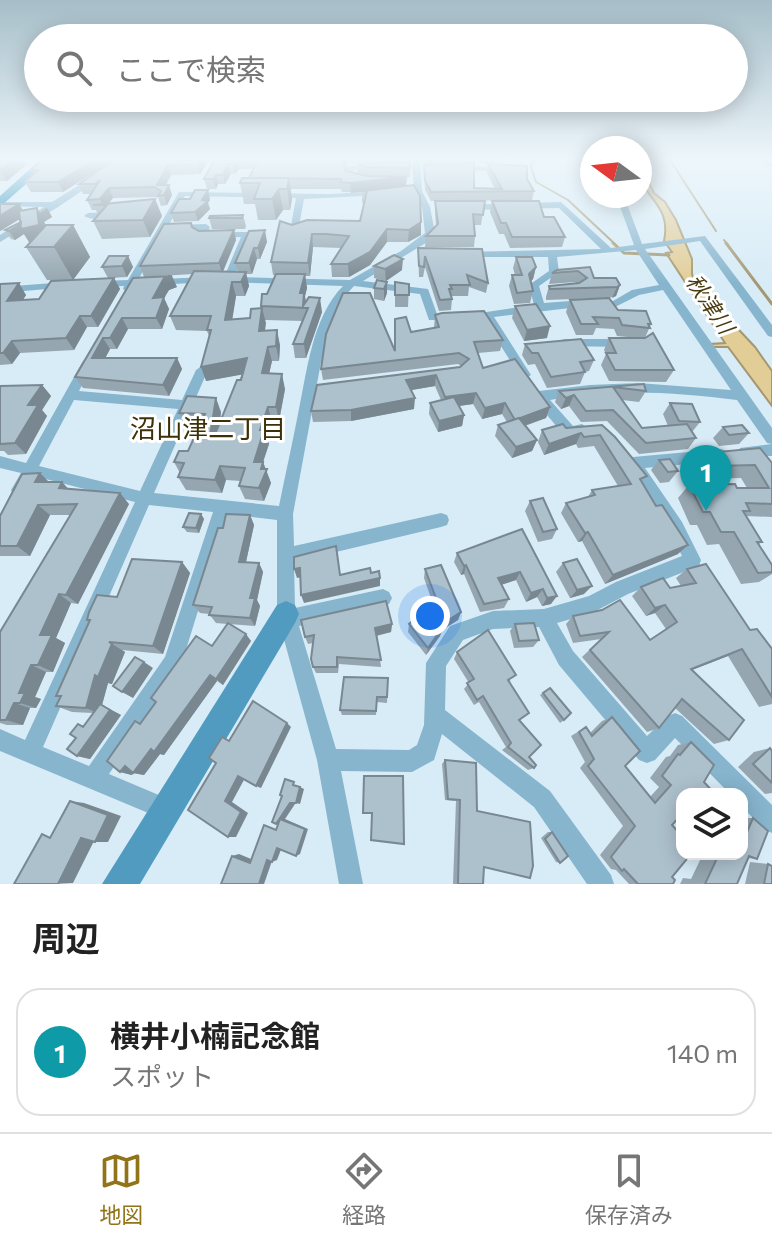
<!DOCTYPE html>
<html lang="ja">
<meta charset="utf-8">
<style>
:root{--surface:#fff;--page:#f2f2f2;--text:#222;--muted:#767676;--line:#e0e0e0;--accent:#917319}
body{margin:0;font-family:Commissioner,"Noto Sans JP",sans-serif;background:var(--page);color:var(--text)}
.controls{position:absolute;right:24px;bottom:24px;display:grid;overflow:hidden;border-radius:16px;box-shadow:0 4px 20px #0003}
.controls button{width:72px;height:72px;display:grid;place-items:center;padding:0;border:0;border-bottom:2px solid var(--line);background:var(--surface);color:var(--text);font:40px sans-serif}
.compass{position:absolute;left:580px;top:136px;width:72px;height:72px;border-radius:50%;background:var(--surface);box-shadow:0 4px 20px #0003;rotate:285deg}
.you{position:absolute;left:430px;top:616px;width:28px;height:28px;margin:-20px;border:6px solid #fff;border-radius:50%;background:#1a73e8;box-shadow:0 0 0 12px #1a73e833}
.badge{display:grid;place-items:center;width:52px;height:52px;border-radius:50%;background:var(--accent);color:#fff;font-size:26px;font-weight:700}
.pin{position:absolute;translate:-50% -66px;filter:drop-shadow(0 2px 4px #0008)}
.pin::after{content:'';position:absolute;top:42px;width:28px;height:24px;background:inherit;clip-path:polygon(0 0,100% 0,50% 100%)}
.list{margin:0;padding:0;list-style:none}
h2{display:flex;justify-content:space-between;align-items:center;height:104px;margin:0;padding:0 32px;font-size:34px}
h2 small{font-size:26px;font-weight:400;color:var(--muted)}
.list li{display:grid;grid-template-columns:52px 1fr auto;gap:24px;align-items:center;box-sizing:border-box;height:128px;margin:0 16px 16px;padding:0 16px;border:2px solid var(--line);border-radius:24px}
.list b{display:block;font-size:30px;white-space:nowrap}
.list p{margin:0;font-size:26px;white-space:nowrap;color:var(--muted)}
.list em{font-size:26px;font-style:normal;color:var(--muted)}
.icon{flex:none;width:44px;height:44px;fill:none;stroke:currentColor;stroke-width:2;stroke-linecap:round;stroke-linejoin:round}
.map{position:relative;flex:none;width:772px;height:884px;overflow:hidden}
.search{position:absolute;background:var(--surface);box-shadow:0 4px 20px #0003;left:24px;right:24px;top:24px;height:88px;display:flex;align-items:center;gap:20px;box-sizing:border-box;padding:0 28px;border-radius:44px;color:var(--muted);font-size:30px}
.sheet{height:248px;background:var(--surface)}
nav{display:flex;justify-content:space-around;align-items:center;box-sizing:border-box;height:112px;border-top:2px solid var(--line);background:var(--surface);font-size:22px;color:var(--muted)}
nav a{display:grid;justify-items:center;gap:4px}
nav .on{color:var(--accent)}
.map>svg:first-child{display:block}
.water{fill:#e3cd97;stroke:#a49772;stroke-width:2}
.lines{fill:none;stroke-linecap:round;stroke-linejoin:round}
.stream-far1{stroke:#a49772;stroke-width:2}
.stream{stroke:#a49772;stroke-width:3}
.street{fill:#87b5ce;fill-rule:evenodd}
.secondary{fill:#519bc0;fill-rule:evenodd}
.primary{fill:#1787b5;fill-rule:evenodd}
.wall{fill:#95a6b0}
.shaded-wall{fill:#798790}
.building{fill:#adc1cd;stroke:#798790;stroke-width:2}
.labels{text-anchor:middle;stroke-width:6;stroke-linejoin:round;paint-order:stroke}
.far-water-label{font-size:22px;font-style:italic;fill:#4c3d11;stroke:#fff}
.neighbourhood-label{font-size:26px;fill:#3e3006;stroke:#fff}
</style>
<div class="map">
<svg width="772" height="884" viewBox="0 0 772 884">
<rect width="100%" height="100%" fill="#d7ecf7"/>
<path class="water" d="M640,165L654,193L665,202L676,220L692,259V274L695,283L755,347L772,371V406L728,347H712L710,344L725,343L666,253L672,252L664,241C672,201 640,202 640,165Z"/>
<g class="lines">
<g class="stream-far1">
<path d="M533,160L531,167L536,182L568,200L616,245"/>
<path d="M670,160L716,231"/>
<path d="M763,160L772,166"/>
<path d="M724,240L728,245"/>
</g>
<g class="stream">
<path d="M613,243L624,253L669,255"/>
<path d="M726,243L772,304"/>
</g>
<g class="street">
<path d="M119,160H128L58,207L0,242V235L44,207L0,206V202H52Z"/>
<path d="M412,160H420L422,191L430,207L435,233L429,241L363,281L428,289L437,314H451L457,317L451,320H429L420,294L354,286L344,297L333,319L321,362L293,514L294,546L441,513L447,515L449,520L447,525L441,527L294,562L295,608L383,589L389,592L392,598L389,604L383,607L299,626L336,749L409,750L417,745L424,725L426,663L450,626L493,611L544,609L589,596L616,582L682,556L670,532L626,463L628,459L633,457L721,449L726,451L728,455L726,459L721,461L645,468L682,522L701,560L699,566L628,594L592,613L557,623L573,651L647,736L668,716L675,713L682,716L772,805V833L764,829L742,807V794H730L675,738L655,760L647,763L639,760L559,665L539,627L493,629L463,640L446,666L445,710L550,791L611,875L614,884H587L534,807L442,734L434,760L412,772L341,771L363,884H339L317,760L277,614V520L228,514L180,669L109,774L173,801L176,809L173,817L165,820L0,751V729L25,740L135,502L34,476L24,495L19,496L14,495L11,490L21,473L0,468V456L26,463L83,361L87,360L93,364L79,391L182,400L196,370L202,366L208,370L154,493L279,506C285,476 292,445 298,414C307,372 312,317 343,286L224,282L223,280L241,237L202,238L197,235L200,230L174,231L170,228L174,225L206,224L210,227L208,232H250L252,234L234,277L350,280L401,251L425,233L422,207L414,191ZM74,400L178,409L140,491L39,466ZM149,505L213,512L165,657L89,766L43,747Z"/>
<path d="M376,165V169H373L353,170L354,175L366,179V183H360L346,176V166Z"/>
<path d="M458,166L505,167L509,169L505,171L455,170L454,168Z"/>
<path d="M379,191L383,193L382,195L304,199L298,231L294,234L290,231L296,198L185,196L138,280L207,277L211,278V282L135,286L132,291L128,292L123,289L124,286L100,287L95,284L100,281L128,280L179,192L330,194Z"/>
<path d="M616,196H624L642,244L705,236L772,325V337L768,336L700,241L645,249L772,428V444L767,443L737,400C675,392 612,388 550,400L573,426L582,424L589,429L587,433L570,437L565,436L534,400L533,396L539,391L590,385L638,383L731,390L663,290L639,295L615,307L596,305L494,317L531,375L525,379L521,378L484,319L476,318L475,316L480,313L534,305L529,285L549,271L548,257H464L461,256V252L601,249L559,208L465,210L462,209V205L561,202L611,248L634,245ZM636,250L659,285L632,290L613,301L596,299L544,303L539,286L559,272L557,257Z"/>
<path d="M120,212L121,214C113,219 92,221 84,216L88,213Z"/>
<path d="M67,282L72,285L71,287L0,293V287Z"/>
<path d="M565,339H624L630,343L624,347L561,346V340Z"/>
<path d="M772,444V456H740L738,452L740,448Z"/>
</g>
<path class="secondary" d="M286,601L295,605L299,614L295,623L140,884H102L277,605Z"/>
<path class="primary" d="M40,160H53L0,207V196Z"/>
</g>
<g class="wall">
<path d="M0,160L27,164L7,181H0Z"/>
<path d="M43,160H209L200,174L171,175L166,185H169L172,195L167,205L161,206L158,197L113,198L109,203L155,199L162,216L150,237L102,239L93,221L98,215L96,210H92L87,200L91,194H83L79,184L110,162L63,192H31L25,182L34,174L32,170Z"/>
<path d="M214,160H410L409,161L349,163L344,166L346,171L406,186L421,222V235L408,242H387L370,265L349,277H332L331,264L341,248L313,247L310,276H305L307,288L305,296L306,301L322,312L306,358H295L293,344L303,321L265,320V331L280,345L279,361H272L269,373L285,389L279,421H272L267,438L269,444L263,462L271,483L264,501L245,499L239,486L241,481L226,480L222,493L186,490L178,477L180,473L174,462L188,451L199,428L186,427L179,413L221,412L220,421L242,374L206,381L209,336L207,331L176,330L170,316L193,274L144,277L140,266L193,228L199,231L234,230L236,240L223,272H238L235,263L249,231L267,242L260,259H257L252,274H246L249,286L245,296H236L232,319L250,318L261,308V306L275,275H273L271,262L292,225L360,221L364,203H362V192H342L341,189H291L292,199L290,210H283L276,220H258L255,204H244L240,183L249,178L254,169H239L235,174H231L225,184H218L216,189H207L204,179Z"/>
<path d="M423,160H473V162L424,164Z"/>
<path d="M480,160H494L492,163H481Z"/>
<path d="M410,162V177L367,176L357,173V164Z"/>
<path d="M488,164L527,179L534,191L532,200L431,201L425,190L424,165L474,188L495,189L487,173Z"/>
<path d="M210,199L208,203L210,209L198,221L174,222L171,213Z"/>
<path d="M435,201H485L481,225H474L475,236L474,247H425L426,236L436,226L435,212Z"/>
<path d="M492,201L544,217L565,237L562,247L510,248L504,234H499L490,212Z"/>
<path d="M0,204L23,211L39,212L47,208L52,217L44,222L46,225H73L90,257L73,280H47L26,247L30,243L24,234L15,240L11,239L5,230L21,222L20,219L0,231Z"/>
<path d="M243,215L246,226L245,229H212L209,218Z"/>
<path d="M418,248L488,283L486,293L469,287L468,296H451L452,299L451,310L439,311L425,267L423,277H419Z"/>
<path d="M128,256L133,267L127,277L108,278L102,267Z"/>
<path d="M516,257L536,267L533,279L531,281L533,291L530,303L514,304L509,286L512,275H515L513,268Z"/>
<path d="M374,266L402,270L386,281L374,278Z"/>
<path d="M590,267L594,278L620,285L616,296L609,298L618,310L651,324L645,338L674,370L666,382L609,381L601,365L606,354L604,350L609,338H638L617,336L614,329L596,328L593,335H576L566,312L570,300L603,298L546,300V297L549,286L576,283L575,282L549,284L552,273Z"/>
<path d="M114,278L120,289L98,327H87L74,350L20,353L12,364L0,365V284L26,295L23,300L39,299Z"/>
<path d="M133,278L177,287L169,290L164,298L169,309L162,329H128L117,349H110L105,358H177L182,369L169,396L83,388L75,377Z"/>
<path d="M387,282V293L384,301L374,299V288Z"/>
<path d="M395,282L409,284L408,307H395Z"/>
<path d="M515,306L547,338L524,341L512,318Z"/>
<path d="M435,315L503,340L500,351L478,353L483,368L550,407L546,418L525,426L537,440L532,451L512,458L495,436L498,425L507,422L502,414L482,419L473,404L459,406L464,415L462,426L438,432L429,414L430,403L441,400L435,386L411,390L414,409L351,421L313,422L311,411L460,367L461,366L458,364L323,380L321,369L395,351L411,332L434,328Z"/>
<path d="M525,344L594,360L589,371L585,372L580,384L547,388L535,364L528,365L522,355Z"/>
<path d="M644,384L646,391L639,402L622,400L642,428L668,426L663,414L670,403L700,422L692,432L696,438L688,449L639,454L607,421L581,422L569,406L561,409L555,402L559,391Z"/>
<path d="M42,385L51,396L42,410L47,416L26,454L8,455L4,451H0V386Z"/>
<path d="M602,425L642,483L678,554L605,584L582,541L578,542L561,513L566,503L588,497L592,490L618,486L594,446L578,448L576,444L544,455L538,442L542,430Z"/>
<path d="M723,427L749,433L739,444L719,446L713,438Z"/>
<path d="M707,453L772,463V517L746,516L762,542L759,544L772,565V574L759,582L741,584L719,544L707,545L697,525H690L678,498L689,485L747,488L741,478L703,479L695,466Z"/>
<path d="M659,460L678,471L669,482L660,483L651,470Z"/>
<path d="M40,473L48,482H62L68,489L129,504L78,604L71,603L56,638L65,643L53,672H46L35,697L41,699L36,708H30L23,725H7L0,723V632L70,515H50L30,556H0V516Z"/>
<path d="M530,501L557,529L552,539L538,542L525,511Z"/>
<path d="M201,514L204,519L199,533L187,532L183,527Z"/>
<path d="M250,515L254,525L246,562L259,563L263,572L257,600L260,606L255,626L229,624L251,641L223,685L217,681L164,755L160,754L144,775L133,773L132,775L120,772L141,723L212,646L227,624L216,623L209,614L200,613L193,605L223,528Z"/>
<path d="M522,529L551,604L542,606L537,597L526,602L516,580L501,585L509,599L504,608L480,612L464,574L461,575L454,562L457,553Z"/>
<path d="M182,562L190,573L163,654L122,650L125,652L112,684L108,683L102,705L121,715L90,759L77,756L76,738L78,724L84,726L93,713L72,712L56,706L60,697L56,696L90,622L87,620L117,597Z"/>
<path d="M563,563L584,594L570,598L556,572Z"/>
<path d="M425,569L461,612L458,620L442,630L440,636L426,655L408,632L409,624L433,604L424,578Z"/>
<path d="M687,569L750,630L772,649V704L759,707L728,656L692,670L729,740L714,744L675,708L659,728L647,732L582,657L601,639L573,643L566,624L573,616L650,640L666,629L655,613L646,616L632,596L641,587L670,588L681,586L676,578Z"/>
<path d="M392,624L391,632L377,635L381,667L339,664L338,673H316L313,667V643L308,644L305,637Z"/>
<path d="M515,624L539,640L533,647L514,648L510,631Z"/>
<path d="M457,652L511,681L509,682L529,757L534,768L528,770L502,750L506,747L479,702L474,705L464,689L469,683L454,659Z"/>
<path d="M388,678L387,703L377,702L376,715H342L340,710Z"/>
<path d="M550,688L564,720L560,723L540,695Z"/>
<path d="M612,717L625,766L650,797L659,787L650,778L666,757L670,756L678,745L691,742L682,794V822L678,818L672,825L673,884H629L616,870L611,869L600,855L623,826L580,768L585,762L571,736L586,727L590,733L602,721Z"/>
<path d="M770,748L772,751V793L765,794L738,767L754,752Z"/>
<path d="M445,760L477,811L484,867L483,884H453L456,801L445,800L442,764Z"/>
<path d="M742,818H753L757,859L748,858L737,884H680L683,878L691,879L703,854H742Z"/>
<path d="M548,832H552L560,863L556,862L541,838Z"/>
<path d="M750,862L768,864L772,884H745Z"/>
</g>
<g class="shaded-wall">
<path d="M12,160H24L27,164L7,181L0,170Z"/>
<path d="M94,160H114L63,192L58,182Z"/>
<path d="M200,160H209L200,174L197,164Z"/>
<path d="M236,160L239,169L235,174L233,164Z"/>
<path d="M342,160H349V163L342,167Z"/>
<path d="M228,164L231,174L225,184L223,175Z"/>
<path d="M168,165L171,175L162,192L157,185Z"/>
<path d="M216,175L218,184L216,189L213,179Z"/>
<path d="M407,177L406,187L351,193L350,183Z"/>
<path d="M289,178L292,199L290,210L287,189Z"/>
<path d="M169,185L172,195L167,205L164,195Z"/>
<path d="M109,188L113,198L107,205H102L100,199Z"/>
<path d="M279,189L283,210L276,220L272,199Z"/>
<path d="M208,190L210,199L208,203L210,209L198,221L195,212Z"/>
<path d="M155,199L162,216L150,237L143,220Z"/>
<path d="M19,204L26,215L0,231V216Z"/>
<path d="M37,208L40,213L47,208L52,217L44,222L55,240L73,225L90,257L73,280L54,247H32L24,234L15,240L9,231Z"/>
<path d="M421,222V235L408,242L409,230Z"/>
<path d="M387,229V242L370,265L349,277L348,264Z"/>
<path d="M234,230L236,240L222,273L219,263Z"/>
<path d="M265,230L267,242L260,259L258,248Z"/>
<path d="M312,234L313,247L310,276L308,263Z"/>
<path d="M254,248L257,259L252,274L249,263Z"/>
<path d="M128,256L133,267L127,277L122,266Z"/>
<path d="M403,259L402,270L386,281L385,269Z"/>
<path d="M536,267L533,279L526,286L529,274Z"/>
<path d="M246,272L249,286L245,296L241,282Z"/>
<path d="M305,274L307,288L305,296L306,308H303L300,293Z"/>
<path d="M172,276L177,287L169,290L164,298L169,309L162,329L156,318L153,298L164,278Z"/>
<path d="M114,278L120,289L98,327L91,316Z"/>
<path d="M232,282L236,296L230,334L225,320Z"/>
<path d="M387,282V293L384,301V289Z"/>
<path d="M19,283L26,295L15,312L7,301Z"/>
<path d="M620,285L616,296L612,298L617,287Z"/>
<path d="M320,298L322,312L306,358L304,344Z"/>
<path d="M262,308L266,323L263,346L259,331Z"/>
<path d="M80,316L87,327L74,350L66,338Z"/>
<path d="M122,318L128,329L117,349L110,338Z"/>
<path d="M550,326L547,338L524,341L527,330Z"/>
<path d="M277,330L280,345L279,361L276,346Z"/>
<path d="M103,338L110,349L99,370L92,358Z"/>
<path d="M12,341L20,353L12,364L3,353Z"/>
<path d="M268,347L272,361L266,388L262,373Z"/>
<path d="M177,358L182,369L169,396L163,385Z"/>
<path d="M247,358L251,373L206,381L201,367Z"/>
<path d="M282,374L285,389L279,421L276,407Z"/>
<path d="M436,375L435,386L406,391V380Z"/>
<path d="M42,385L51,396L42,410L47,416L26,454L15,443L28,405Z"/>
<path d="M476,393L473,404L444,408L445,397Z"/>
<path d="M574,395L569,406L561,409L566,398Z"/>
<path d="M216,398L221,412L216,450L210,436Z"/>
<path d="M415,398L414,409L351,421V410Z"/>
<path d="M505,403L502,414L482,419L485,408Z"/>
<path d="M268,407L272,421L267,438L269,444L263,462L271,483L264,501L259,488L254,462L260,430Z"/>
<path d="M550,407L546,418L512,430L515,420Z"/>
<path d="M464,415L462,426L438,432L439,421Z"/>
<path d="M581,433L576,444L544,455L549,444Z"/>
<path d="M537,440L532,451L512,458L516,447Z"/>
<path d="M220,466L226,480L222,493L215,480Z"/>
<path d="M40,473L51,484L35,482Z"/>
<path d="M62,482L72,493L59,488Z"/>
<path d="M120,493L129,504L78,604L66,595Z"/>
<path d="M38,505L50,515L30,556L17,546Z"/>
<path d="M201,514L204,519L199,533L196,528Z"/>
<path d="M250,515L254,525L244,571L239,562Z"/>
<path d="M588,532L582,541L578,542L585,533Z"/>
<path d="M688,545L678,554L605,584L613,575Z"/>
<path d="M182,562L190,573L163,654L153,646Z"/>
<path d="M259,563L263,572L257,600L260,606L255,626L250,618V598Z"/>
<path d="M466,565L464,574L461,575L464,566Z"/>
<path d="M300,568L302,577L297,578L294,569Z"/>
<path d="M520,572L516,580L494,587L498,578Z"/>
<path d="M380,578V586L304,603L301,595Z"/>
<path d="M592,586L584,594L570,598L577,590Z"/>
<path d="M543,589L537,597L526,602L531,593Z"/>
<path d="M59,594L71,603L56,638L65,643L53,672L38,665L40,635Z"/>
<path d="M557,596L551,604L542,606L547,598Z"/>
<path d="M665,605L655,613L646,616L655,608Z"/>
<path d="M461,612L458,620L442,630L440,636L426,655L436,628Z"/>
<path d="M392,624L391,632L376,636L375,628Z"/>
<path d="M246,634L251,641L223,685L216,679Z"/>
<path d="M112,644L125,652L112,684L108,683L102,705L121,715L90,759L77,756L83,727L78,724L91,728L100,714L86,708L95,675Z"/>
<path d="M742,649L728,656L679,675L691,669Z"/>
<path d="M144,662L153,668L133,698L122,692Z"/>
<path d="M31,665L46,672L35,697L41,699L36,708L20,703L19,693Z"/>
<path d="M210,675L217,681L164,755L160,754L144,775L133,773L132,775L120,772L125,766L151,749Z"/>
<path d="M14,703L30,708L23,725L6,720Z"/>
<path d="M287,723L291,727L261,788L256,786Z"/>
<path d="M238,776L245,778L232,802L248,813L236,837H228L225,801Z"/>
<path d="M300,787L304,789L300,804L296,803Z"/>
<path d="M70,801L84,803L121,816L108,842H95Z"/>
<path d="M290,803L295,804L285,819L308,829L300,854L296,856L281,824H276Z"/>
<path d="M96,837L73,883L53,884L81,838Z"/>
<path d="M282,847L277,860L272,862L277,848Z"/>
<path d="M239,854L256,861L250,863L232,856Z"/>
<path d="M273,858L264,884H259L267,860Z"/>
</g>
<g class="building">
<path d="M0,160H12L0,170Z"/>
<path d="M43,160H94L58,182H25L38,170H32Z"/>
<path d="M114,160H200L197,164L168,165L157,185H169L164,195L158,196L161,191L154,187L109,188L100,199L87,200L100,180L95,184H79Z"/>
<path d="M214,160H236L233,164H228L223,175H216L213,179H204Z"/>
<path d="M258,160H342L346,171L367,176L407,177L350,183L341,182V179L249,178Z"/>
<path d="M410,162V168L367,167L357,164Z"/>
<path d="M474,163V188L502,189L488,164L527,166V179L534,191L431,192L425,181L424,165Z"/>
<path d="M242,178H289L287,189H279L272,199H254L260,183H240Z"/>
<path d="M414,185L420,196L421,222L409,230L387,229L370,252L348,264H331L349,236L326,234H312L308,263L271,262L280,221L292,225L307,220L360,221L367,191H362Z"/>
<path d="M195,190H208L202,200L208,201L195,212L171,213L179,199H190Z"/>
<path d="M155,199L143,220L93,221L107,205H93Z"/>
<path d="M435,201H485L483,215L473,214L475,236H426L438,224Z"/>
<path d="M492,201H539L544,217H554L565,237H512L506,223H501Z"/>
<path d="M0,204H19L0,216Z"/>
<path d="M37,208L39,225L21,229L19,211Z"/>
<path d="M243,215L242,218H209L210,216Z"/>
<path d="M21,222V224L9,231L5,230Z"/>
<path d="M191,223L192,227L199,231L234,230L219,263L140,266L164,224Z"/>
<path d="M46,225H73L54,247H26Z"/>
<path d="M265,230L258,248H254L249,263H235L249,231Z"/>
<path d="M418,248L482,249L488,283L467,275L470,285H450L452,289H449L452,299L440,300L425,256L424,267L419,266Z"/>
<path d="M394,255L403,259L385,269L374,266Z"/>
<path d="M109,256H128L122,266L102,267Z"/>
<path d="M516,257H532L536,267L529,274L533,291L517,293L512,275H522Z"/>
<path d="M590,267L594,278H616L620,285L617,287L550,289L549,286L579,283L587,278L578,271L552,273L557,270Z"/>
<path d="M194,271L246,272L241,282H232L225,320L250,318L251,309L262,308L259,331L277,330L276,346L268,347L262,373L282,374L276,407H268L260,430H264L254,462H263L261,469H267L259,488L239,486L245,468L220,466L215,480L178,477L184,463L174,462L179,451H188L205,414L179,413L187,396L216,398L210,436L214,437L237,380H241L247,358L201,367L211,330H207L211,316H170Z"/>
<path d="M276,274H305L300,293H304L303,306L309,297L320,298L304,344H293L308,308L261,306L262,294H267Z"/>
<path d="M172,276L164,278L153,298L164,297L156,318H122L110,338H103L92,358H177L163,385L75,377L133,278Z"/>
<path d="M114,278L91,316H80L66,338L12,341L3,353H0V284L19,283L7,301L39,299L51,281Z"/>
<path d="M377,280L387,282L384,289L374,288Z"/>
<path d="M395,282L409,284V295H395Z"/>
<path d="M343,293H370L395,351V319L406,317L411,332L439,327L435,315L442,313L484,311L503,340L474,342L483,368L515,359L550,407L515,420L505,403L485,408L476,393L445,397L436,375L406,380L415,398L351,410L311,411L317,385L460,367L469,359L459,353L321,369L326,334Z"/>
<path d="M609,298L618,310L646,311L651,324H648L650,328L622,325L619,318L593,317L598,324H581L570,300Z"/>
<path d="M536,304L550,326L527,330L515,306Z"/>
<path d="M653,333L674,370H615L606,353H616L609,338H645Z"/>
<path d="M581,339L594,360L580,362L585,372L551,377L538,353H532L525,344Z"/>
<path d="M644,384L646,391L613,387L642,428L687,424L696,438L646,443L613,410L586,411L574,395L566,398L559,391Z"/>
<path d="M42,385L28,405H38L15,443L0,444V386Z"/>
<path d="M454,397L464,415L439,421L430,403Z"/>
<path d="M670,403L692,404L700,422L679,421Z"/>
<path d="M519,418L537,440L516,447L498,425Z"/>
<path d="M563,424L566,428L602,425L615,437L647,476L640,479L656,506L662,505L688,545L613,575L588,532L585,533L566,503L595,495L592,490L631,484L600,435L584,437L581,433L549,444L542,430Z"/>
<path d="M742,425L749,433L729,435L723,427Z"/>
<path d="M760,448L772,463V504L746,503L750,511H743L762,542H757L772,565V572L758,573L734,532H721L710,512H703L689,485L735,484L737,488H769L755,465L715,466L707,453Z"/>
<path d="M670,459L678,471L668,472L659,460Z"/>
<path d="M40,473L35,482H62L59,488L120,493L66,595L59,594L40,635H52L38,665H31L19,693H25L20,703H14L6,720H0V632L77,504L38,505L17,546H0V516L22,474Z"/>
<path d="M543,498L557,529L543,532L530,501Z"/>
<path d="M189,513L201,514L196,528L183,527Z"/>
<path d="M226,514L250,515L239,562L259,563L250,598H255L250,618L209,615L212,607L193,605L218,528H223Z"/>
<path d="M522,529L557,596L547,598L543,589L531,593L520,572L498,578L509,599L484,604L466,565L464,566L457,553Z"/>
<path d="M336,546L340,575L370,568L371,573L379,571L380,578L301,595L300,568L294,569V557Z"/>
<path d="M132,559L182,562L153,646L109,642L112,644L98,677L95,675L86,708L56,706L61,696H56L90,620H87L89,612L97,595L117,597Z"/>
<path d="M577,559L592,586L577,590L563,563Z"/>
<path d="M706,564L750,630L757,629L772,649V697L742,649L691,669L744,720L729,740L682,699L659,728L590,650L609,632L580,636L573,616L602,610L620,600L650,640L677,622L665,605L655,608L641,587L663,578L670,588L696,583L687,569Z"/>
<path d="M441,565L461,612L436,628H442L428,648L409,624L437,601L425,569Z"/>
<path d="M386,601L392,624L375,628L381,660L337,657V667H313L311,659L314,635L305,637L301,620Z"/>
<path d="M228,623L246,634L216,679L210,675L154,752L151,749L133,773L125,766L120,772L107,761L135,721L140,724L156,702L151,698L196,636L212,646Z"/>
<path d="M534,623L539,640L519,641L515,624Z"/>
<path d="M488,630L516,675L508,680L529,713L519,720L541,745L529,757L536,765L534,768L508,747L511,743L483,696L477,700L467,683L474,679L457,652Z"/>
<path d="M135,657L144,662L122,692L113,686Z"/>
<path d="M344,677L388,678L387,697H377L376,711L340,710Z"/>
<path d="M550,688L571,713L564,720L543,693Z"/>
<path d="M253,701L287,723L256,786L238,776L225,801L241,812L228,837L188,810L216,763L209,758L222,737L229,741Z"/>
<path d="M100,704L110,710L77,756L67,749L76,738L70,734L78,724L83,727Z"/>
<path d="M612,717L640,751L625,766L655,803L671,785L662,776L678,754L680,755L691,742L714,765L704,782L715,794H682V814L672,825L682,836V854H691L672,877L675,880L673,884H638L624,869L622,871L611,857L635,826L588,766L594,759L579,732L586,727L592,736Z"/>
<path d="M770,748L772,751V783L753,764Z"/>
<path d="M445,760L476,763L477,811L530,822L533,866L530,878L484,867L483,884H458L460,800L448,799Z"/>
<path d="M364,776H403L404,844L371,840L372,813H363Z"/>
<path d="M285,779L294,782L293,785L300,787L296,803H290L276,824L272,822L282,796L280,795Z"/>
<path d="M70,801L108,815L95,842L81,838L58,884H14L42,834L50,838Z"/>
<path d="M753,818L768,831L757,859L749,856L737,884H705L719,854H742V837L744,839Z"/>
<path d="M280,819L305,829L296,856L277,848L272,862L267,860L259,884H221L232,856L250,863L264,825L276,830Z"/>
<path d="M552,832L568,856L560,863L545,839Z"/>
<path d="M768,864L772,866V884H764Z"/>
</g>
<linearGradient id="sky" x2="0" y2="1"><stop stop-color="#a6bec8"/><stop offset="0.56" stop-color="#edf6fb"/><stop offset="1" stop-color="#edf6fb" stop-opacity="0"/></linearGradient>
<rect width="772" height="284" fill="url(#sky)"/>
<g class="labels">
<g class="far-water-label">
<text transform="translate(710 304) rotate(56)" y="8">秋津川</text>
</g>
<g class="neighbourhood-label">
<text x="208" y="438">沼山津二丁目</text>
</g>
</g>
</svg>
<div class="controls">
<button><svg class="icon" aria-label="layers" viewBox="0 0 24 24"><path d="M12 4l9 5-9 5-9-5zM3 14l9 5 9-5"/></svg></button>
</div>
<svg class="compass" viewBox="-18 -18 36 36"><path d="M0-13l5 13h-10z" fill="#e53935"/><path d="M0 13l5-13h-10z" fill="#767676"/></svg>
<div class="you"></div>
<div class="pin badge" style="left:706px;top:511px;background:#0f9aa8">1</div>
<div class="search"><svg class="icon" aria-label="search" viewBox="0 0 24 24"><circle cx="10" cy="10" r="6"/><path d="M15 15l6 6"/></svg>ここで検索</div>
</div>
<section class="sheet">
<h2>周辺<small></small></h2>
<ul class="list">
<li><span class="badge" style="background:#0f9aa8">1</span><div><b>横井小楠記念館</b><p>スポット</p></div><em>140 m</em></li>
</ul>
</section>
<nav>
<a class="on"><svg class="icon" aria-label="map" viewBox="0 0 24 24"><path d="M3 6l6-2 6 2 6-2v14l-6 2-6-2-6 2zM9 4v14M15 6v14"/></svg>地図</a>
<a><svg class="icon" aria-label="directions" viewBox="0 0 24 24"><path d="M12 3l9 9-9 9-9-9zM9 14v-3h6M13 9l2 2-2 2"/></svg>経路</a>
<a><svg class="icon" aria-label="saved" viewBox="0 0 24 24"><path d="M7 4h10v16l-5-4-5 4z"/></svg>保存済み</a>
</nav>
